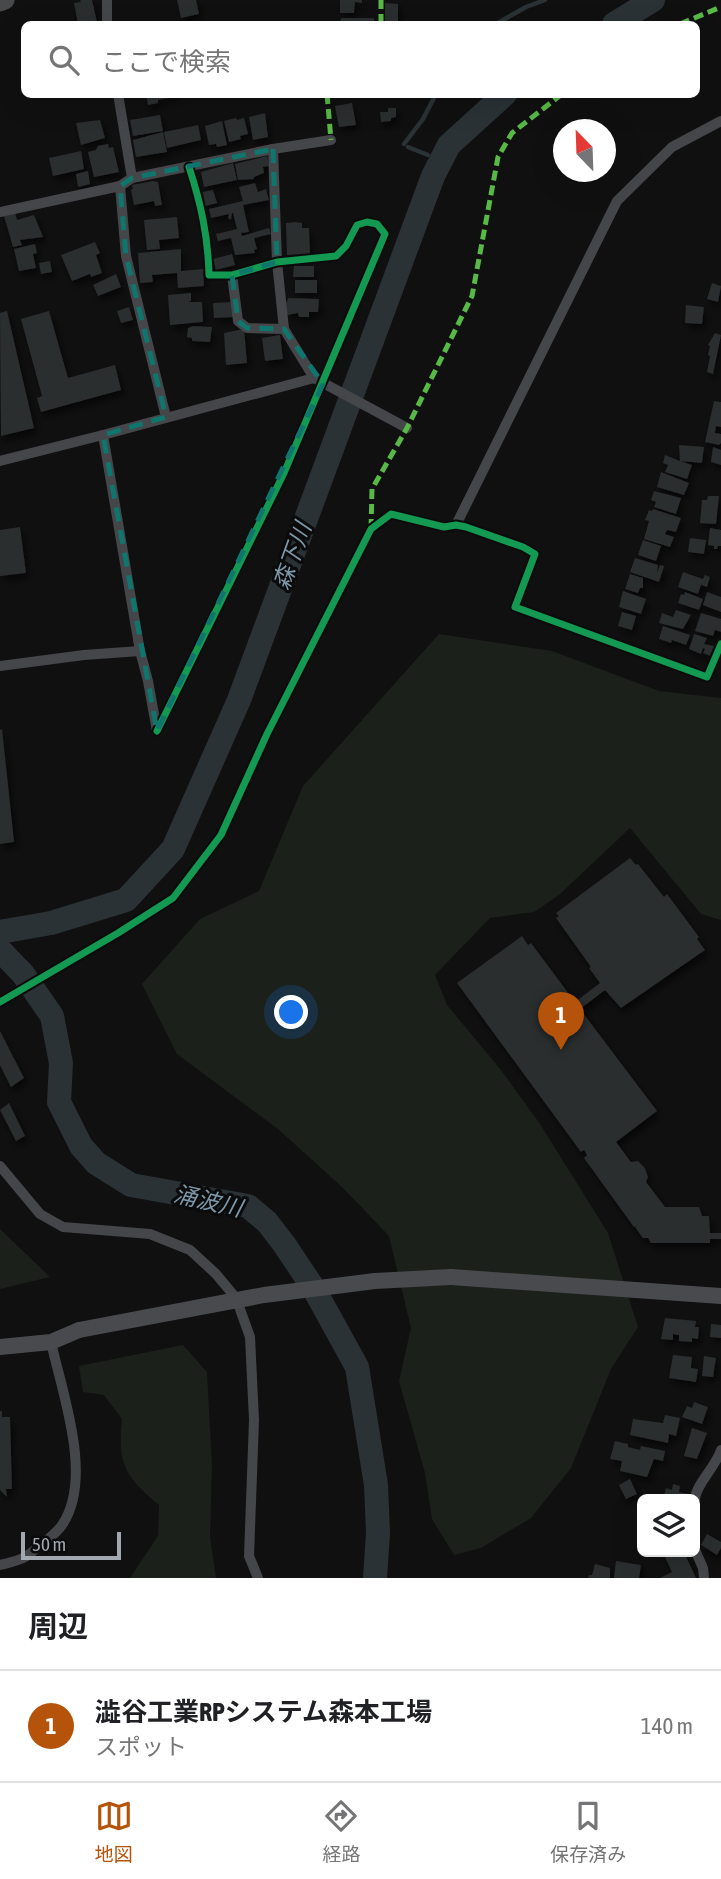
<!DOCTYPE html>
<html lang="ja">
<meta charset="utf-8">
<style>
:root{--surface:#fff;--page:#f2f2f2;--text:#202124;--muted:#757577;--line:#e0e0e0;--accent:#b45309}
body{margin:0;font-family:"Asap Condensed","Noto Sans JP",sans-serif;background:var(--page);color:var(--text)}
.controls{position:absolute;right:21px;bottom:21px;display:grid;overflow:hidden;border-radius:10px;box-shadow:0 7px 28px #0002}
.controls button{width:63px;height:63px;display:grid;place-items:center;padding:0;border:0;border-bottom:2px solid var(--line);background:var(--surface);color:var(--text);font:35px sans-serif}
.compass{position:absolute;left:553px;top:119px;width:63px;height:63px;border-radius:50%;background:var(--surface);box-shadow:0 7px 28px #0002;rotate:337deg}
.scale{position:absolute;left:21px;bottom:18px;width:100px;box-sizing:border-box;padding-left:7px;border:4px solid #a3a8b0;border-top:0;font-size:19px;line-height:24px;white-space:nowrap;color:#a3a8b0;-webkit-text-stroke:5px #0b0b0c;paint-order:stroke}
.you{position:absolute;left:292px;top:1013px;width:24px;height:24px;margin:-18px;border:5px solid #fff;border-radius:50%;background:#1a73e8;box-shadow:0 0 0 10px #1a73e833}
.badge{display:grid;place-items:center;width:46px;height:46px;border-radius:50%;background:var(--accent);color:#fff;font-size:23px;font-weight:700}
.pin{position:absolute;translate:-50% -58px;filter:drop-shadow(0 2px 4px #0008)}
.pin::after{content:'';position:absolute;top:37px;width:24px;height:21px;background:inherit;clip-path:polygon(0 0,100% 0,50% 100%)}
.list{margin:0;padding:0;list-style:none}
h2{display:flex;justify-content:space-between;align-items:center;height:91px;margin:0;padding:0 28px;font-size:30px}
h2 small{font-size:23px;font-weight:400;color:var(--muted)}
.list li{display:grid;grid-template-columns:46px 1fr auto;gap:21px;align-items:center;box-sizing:border-box;height:112px;padding:0 28px;border-top:2px solid var(--line)}
.list b{display:block;font-size:26px;white-space:nowrap}
.list p{margin:0;font-size:23px;white-space:nowrap;color:var(--muted)}
.list em{font-size:23px;font-style:normal;color:var(--muted)}
.icon{flex:none;width:38px;height:38px;fill:none;stroke:currentColor;stroke-width:2;stroke-linecap:round;stroke-linejoin:round}
.map{position:relative;flex:none;width:721px;height:1578px;overflow:hidden}
.search{position:absolute;background:var(--surface);box-shadow:0 7px 28px #0002;left:21px;right:21px;top:21px;height:77px;display:flex;align-items:center;gap:18px;box-sizing:border-box;padding:0 24px;border-radius:10px;color:var(--muted);font-size:26px}
.sheet{height:203px;background:var(--surface)}
nav{display:flex;justify-content:space-around;align-items:center;box-sizing:border-box;height:98px;border-top:2px solid var(--line);background:var(--surface);font-size:19px;color:var(--muted)}
nav a{display:grid;justify-items:center;gap:4px}
nav .on{color:var(--accent)}
.map>svg:first-child{display:block}
.green{fill:#1b201b}
.lines{fill:none;stroke-linecap:round;stroke-linejoin:round}
.stream{stroke:#2a3236;stroke-width:4.5}
.river{stroke:#2a3236;stroke-width:24}
.building{fill:#2c2d2e;filter:url(#shadow)}
.street{stroke:#454649;stroke-width:10}
.secondary{stroke:#494a4d;stroke-width:16}
.highway{stroke:#47494a;stroke-width:19}
.secondary-bridge{stroke:#494a4d;stroke-width:16}
.quiet{stroke:#58b947;stroke-width:5;stroke-dasharray:10 5;stroke-linecap:butt}
.cycleway-casing{stroke:#0b0b0c;stroke-width:11}
.cycleway{stroke:#139951;stroke-width:7}
.marked{fill:none;stroke:#0f766e;stroke-width:5;stroke-dasharray:14 9;stroke-linejoin:round}
.labels{text-anchor:middle;stroke-width:6;stroke-linejoin:round;paint-order:stroke}
.water-label{font-size:23px;font-style:italic;fill:#7d97a8;stroke:#0b0b0c}
</style>
<div class="map">
<svg width="721" height="1578" viewBox="0 0 721 1578">
<defs>
<filter id="shadow"><feDropShadow dx="3" dy="5" stdDeviation="3.5" flood-color="#0009"/></filter>
</defs>
<rect width="100%" height="100%" fill="#101011"/>
<g class="green">
<path d="M439,634L552,651L659,691L721,698V920L701,914L630,828L559,895L534,912L490,918L435,975L447,1005L501,1070L540,1124L608,1233L638,1327L611,1369L571,1468L531,1518L481,1548L454,1555L432,1519L425,1473L399,1381L411,1328L389,1236L342,1187L278,1129L177,1054L142,984L200,919L259,891L303,786Z"/>
<path d="M0,1229L50,1277L0,1289Z"/>
<path d="M183,1345L207,1372L212,1466L210,1537L216,1578H130L158,1536L159,1505C125,1477 117,1463 122,1419L104,1395L83,1392L79,1366Z"/>
</g>
<g class="lines">
<g class="stream">
<path d="M496,24L526,7L545,0"/>
<path d="M404,144L423,119L436,94"/>
<path d="M408,147L428,155"/>
</g>
<g class="river">
<path d="M614,24L653,0"/>
<path d="M0,932L51,923L126,900L173,849L239,700L433,176L449,145L505,94"/>
<path d="M0,950L23,974L52,1016L61,1063L59,1102L81,1146L96,1163L131,1185L248,1206L267,1222L284,1244L314,1289L357,1367L376,1485L378,1533L375,1578"/>
</g>
</g>
<g class="building">
<path d="M80,0H92L97,22L78,24L74,3L81,2Z"/>
<path d="M177,0H196L199,14L181,18Z"/>
<path d="M340,0H362V3L355,2L354,13H340Z"/>
<path d="M385,3L398,4V24H385Z"/>
<path d="M341,18H374V24H340Z"/>
<path d="M146,94H180V96L158,100V103L148,105Z"/>
<path d="M352,103L356,125L339,127L335,106Z"/>
<path d="M388,108H396V117L391,118V121L381,122L380,112H388Z"/>
<path d="M265,113L268,137L253,140L249,117Z"/>
<path d="M160,115L163,131L133,136L130,120Z"/>
<path d="M236,118L237,120L244,118L248,134L240,136L241,139L229,142L224,121Z"/>
<path d="M100,120L105,138L81,145L76,123Z"/>
<path d="M222,121L227,145L217,147L216,144L209,145L205,126Z"/>
<path d="M198,125L201,140L167,148L164,132Z"/>
<path d="M163,132L167,152L136,157L133,140Z"/>
<path d="M108,144L109,148L113,147L119,172L94,177L88,152L96,150L98,146Z"/>
<path d="M81,151L84,169L53,176L49,158Z"/>
<path d="M267,156L269,166L263,167L264,173L254,177V179L238,180L235,164Z"/>
<path d="M233,163L237,180L204,187L201,172Z"/>
<path d="M88,171L90,184L78,187L76,174Z"/>
<path d="M153,181L158,182L162,205L155,206L154,201L134,205L131,190L133,189L132,185Z"/>
<path d="M255,183L258,192L266,189L269,200L243,205L249,232L241,233L242,236L269,228L271,234L254,238L257,249L254,250L255,253L235,255L231,238L218,241L216,234L237,229L233,213H232L231,220L228,218L229,214L211,218L209,209L243,201L239,187Z"/>
<path d="M213,190L217,203L205,206L203,192Z"/>
<path d="M15,213L17,220L34,215L43,237L20,240L22,245L13,247L4,216Z"/>
<path d="M177,217L179,238L159,240L160,249L147,250L144,220Z"/>
<path d="M295,222L302,223V228H309L310,254L287,255L286,223Z"/>
<path d="M95,242L100,253L96,255L102,273L91,277L90,274L72,281L61,255Z"/>
<path d="M35,244L37,253L33,254L36,268L19,271L14,249Z"/>
<path d="M181,249V271L203,269L204,286L178,288L177,273L152,275L153,282L140,283L138,253Z"/>
<path d="M232,254L235,265L216,270L213,259Z"/>
<path d="M50,261L52,272L41,274L39,263Z"/>
<path d="M294,266H314V277H293Z"/>
<path d="M116,274L121,287L98,296L93,285Z"/>
<rect x="295" y="280" width="22" height="13"/>
<path d="M712,283L721,286L718,302L707,299Z"/>
<path d="M191,293V301L188,302H202L203,322L170,325L168,295Z"/>
<path d="M288,298L319,299L318,312H309V317H299L298,313L287,315L286,302H287Z"/>
<path d="M233,302L234,317L214,318L213,303Z"/>
<path d="M686,305L704,307L702,324L685,323Z"/>
<path d="M129,307L133,320L121,323L117,311Z"/>
<path d="M7,311L34,428L1,436L0,313Z"/>
<path d="M49,311L68,378L115,365L121,390L41,412L37,398L42,396L21,319Z"/>
<path d="M193,326L212,327L210,342L192,341V338L187,337L188,328Z"/>
<path d="M244,329L247,363L226,365L224,333Z"/>
<path d="M715,333L721,335L713,374L707,372L710,356L708,355L710,346L708,345Z"/>
<path d="M280,335L283,359L265,361L262,338Z"/>
<path d="M714,401L721,402V427L716,426L715,433L721,434V443L719,445L705,442Z"/>
<path d="M679,445L704,447L702,463L680,461L692,465L687,479L665,472L668,465L663,463L665,455L680,461Z"/>
<path d="M713,447L721,450V465L711,462Z"/>
<path d="M661,472L689,483L684,495L657,487Z"/>
<path d="M654,491L681,498L676,514L654,507L656,502L651,500Z"/>
<path d="M708,496H719L716,524L700,523L702,500H707Z"/>
<path d="M653,509L681,518L676,532L667,530L665,534L674,537L670,547L644,539L649,521L645,520L649,510L652,511Z"/>
<path d="M20,527L26,573L0,576V530Z"/>
<path d="M710,528L721,530V546H718L717,549H714V546L708,545Z"/>
<path d="M690,538L706,540L704,554L688,552Z"/>
<path d="M643,540L661,546L656,561L638,555Z"/>
<path d="M635,558L658,565L657,573L660,565L664,566L659,582L630,572Z"/>
<path d="M683,572L703,579L705,575L710,577L707,587L701,585L698,594L678,587Z"/>
<path d="M630,574L643,578V588H640L638,593L625,589Z"/>
<path d="M623,591L646,599L641,614L619,607Z"/>
<path d="M685,592L703,599L699,610L678,603L681,594L684,595Z"/>
<path d="M707,592L721,597V612L703,605Z"/>
<path d="M676,610L691,615L683,629L659,623L662,613L673,617Z"/>
<path d="M622,612L636,616L632,630L618,626Z"/>
<path d="M701,613L721,619V632L715,630L713,636L695,631Z"/>
<path d="M663,626L690,635L686,645L672,640L671,643L659,639Z"/>
<path d="M694,634L707,638L704,644L714,646L710,656L703,653L705,649L703,648L701,654L689,649Z"/>
<path d="M2,729L14,842L0,844V730Z"/>
<path d="M630,858L636,865L638,864L664,897L667,894L699,937L697,939L705,950L621,1008L605,990L580,1009L657,1111L616,1142L631,1162L638,1161L645,1168L648,1177L646,1182L665,1207H699L702,1216H709L710,1233H721V1239H710V1243H651L648,1238H643L635,1227L638,1225L634,1227L584,1158L587,1155L584,1150L581,1152L457,983L522,936L528,945L531,943L575,1002L600,983L589,968L591,967L556,918L559,916L556,913Z"/>
<path d="M0,1031L24,1078L11,1087L0,1065Z"/>
<path d="M9,1103L25,1136L16,1141L0,1110Z"/>
<path d="M665,1318L696,1321L695,1327H699L698,1339L692,1338V1342L679,1341V1335L673,1334V1340L661,1339Z"/>
<path d="M711,1324L721,1325V1338L710,1337Z"/>
<path d="M673,1355L692,1357L691,1368L698,1369L696,1382L669,1378Z"/>
<path d="M704,1356L716,1358L713,1377L702,1376Z"/>
<path d="M694,1402L708,1407L702,1424L682,1417L687,1406L692,1408Z"/>
<path d="M0,1411H2V1417H10L12,1489H6L7,1497L0,1490Z"/>
<path d="M665,1415L680,1418L676,1436L669,1434L668,1443L630,1435L633,1419L663,1423Z"/>
<path d="M692,1428L707,1433L697,1459L684,1456Z"/>
<path d="M615,1441L628,1444V1447L640,1450L641,1446L665,1451L663,1461L654,1459L647,1477L620,1471L622,1461L610,1459Z"/>
<path d="M630,1479L637,1494L626,1499L619,1485Z"/>
<path d="M673,1484L680,1486L679,1492L688,1494L686,1499H663L666,1488L672,1490Z"/>
<path d="M707,1534L721,1542V1548L717,1555L701,1545Z"/>
<path d="M678,1552H684L696,1578H660L672,1572L665,1557Z"/>
<path d="M616,1561L641,1565L639,1578H614Z"/>
<path d="M595,1564L610,1568V1578H588L589,1575H592Z"/>
</g>
<g class="lines">
<g class="street">
<path d="M107,24V0"/>
<path d="M273,149L277,262L284,329L314,378L407,428"/>
<path d="M132,178L273,149L331,140"/>
<path d="M120,186L126,256L166,417"/>
<path d="M0,212L120,186L132,178L118,94"/>
<path d="M232,275L238,321L247,328L284,329"/>
<path d="M0,461L103,435L314,378"/>
<path d="M456,525L617,201L672,147L721,121"/>
<path d="M140,651L148,681L157,731"/>
<path d="M0,666L84,655L140,651L103,435"/>
<path d="M157,731L284,473L385,234L377,224L367,222L357,225L346,246L336,256L277,262L232,275H209C208,236 201,204 189,167"/>
<path d="M0,1002L118,933L173,898L221,835L267,734L371,529L391,514L444,527L456,525L466,527L523,547L535,554L515,607L707,677L721,644"/>
<path d="M0,1166L40,1214L63,1227L150,1234L190,1250L216,1274L236,1298L250,1337L254,1420L249,1556L258,1578"/>
<path d="M695,1499C696,1484 715,1468 721,1450"/>
<path d="M695,1550L703,1568L704,1578"/>
<path d="M0,1565C8,1563 18,1561 25,1557C34,1551 57,1533 62,1525C94,1478 62,1393 51,1342"/>
</g>
<g class="secondary">
<path d="M451,1277L721,1296"/>
<path d="M0,1347L51,1342L79,1330"/>
</g>
<path class="highway" d="M0,2L5,0"/>
<path class="secondary-bridge" d="M79,1330L264,1295L375,1281L451,1277"/>
<g class="quiet">
<path d="M381,24V0"/>
<path d="M680,24L721,7"/>
<path d="M327,94L331,140"/>
<path d="M371,529L372,489L407,428L472,296L498,157L512,133L562,94"/>
</g>
<defs>
<g id="cycleway">
<path d="M157,731L284,473L385,234L377,224L367,222L357,225L346,246L336,256L277,262L232,275H209C208,236 201,204 189,167"/>
<path d="M0,1002L118,933L173,898L221,835L267,734L371,529L391,514L444,527L456,525L466,527L523,547L535,554L515,607L707,677L721,644"/>
</g>
</defs>
<use href="#cycleway" class="cycleway-casing"/>
<use href="#cycleway" class="cycleway"/>
</g>
<path class="marked" d="M273,149L277,262L232,275L238,321L247,328L284,329L323,384L157,731L103,435L166,417L126,256L120,186L132,178Z"/>
<g class="labels">
<g class="water-label">
<text transform="translate(292 556) rotate(-70)" y="8">森下川</text>
<text transform="translate(208 1201) rotate(13)" y="8">涌波川</text>
</g>
</g>
</svg>
<div class="controls">
<button><svg class="icon" aria-label="layers" viewBox="0 0 24 24"><path d="M12 4l9 5-9 5-9-5zM3 14l9 5 9-5"/></svg></button>
</div>
<svg class="compass" viewBox="-18 -18 36 36"><path d="M0-13l5 13h-10z" fill="#e53935"/><path d="M0 13l5-13h-10z" fill="#757577"/></svg>
<div class="scale">50 m</div>
<div class="you"></div>
<div class="pin badge" style="left:561px;top:1050px">1</div>
<div class="search"><svg class="icon" aria-label="search" viewBox="0 0 24 24"><circle cx="10" cy="10" r="6"/><path d="M15 15l6 6"/></svg>ここで検索</div>
</div>
<section class="sheet">
<h2>周辺<small></small></h2>
<ul class="list">
<li><span class="badge">1</span><div><b>澁谷工業RPシステム森本工場</b><p>スポット</p></div><em>140 m</em></li>
</ul>
</section>
<nav>
<a class="on"><svg class="icon" aria-label="map" viewBox="0 0 24 24"><path d="M3 6l6-2 6 2 6-2v14l-6 2-6-2-6 2zM9 4v14M15 6v14"/></svg>地図</a>
<a><svg class="icon" aria-label="directions" viewBox="0 0 24 24"><path d="M12 3l9 9-9 9-9-9zM9 14v-3h6M13 9l2 2-2 2"/></svg>経路</a>
<a><svg class="icon" aria-label="saved" viewBox="0 0 24 24"><path d="M7 4h10v16l-5-4-5 4z"/></svg>保存済み</a>
</nav>
